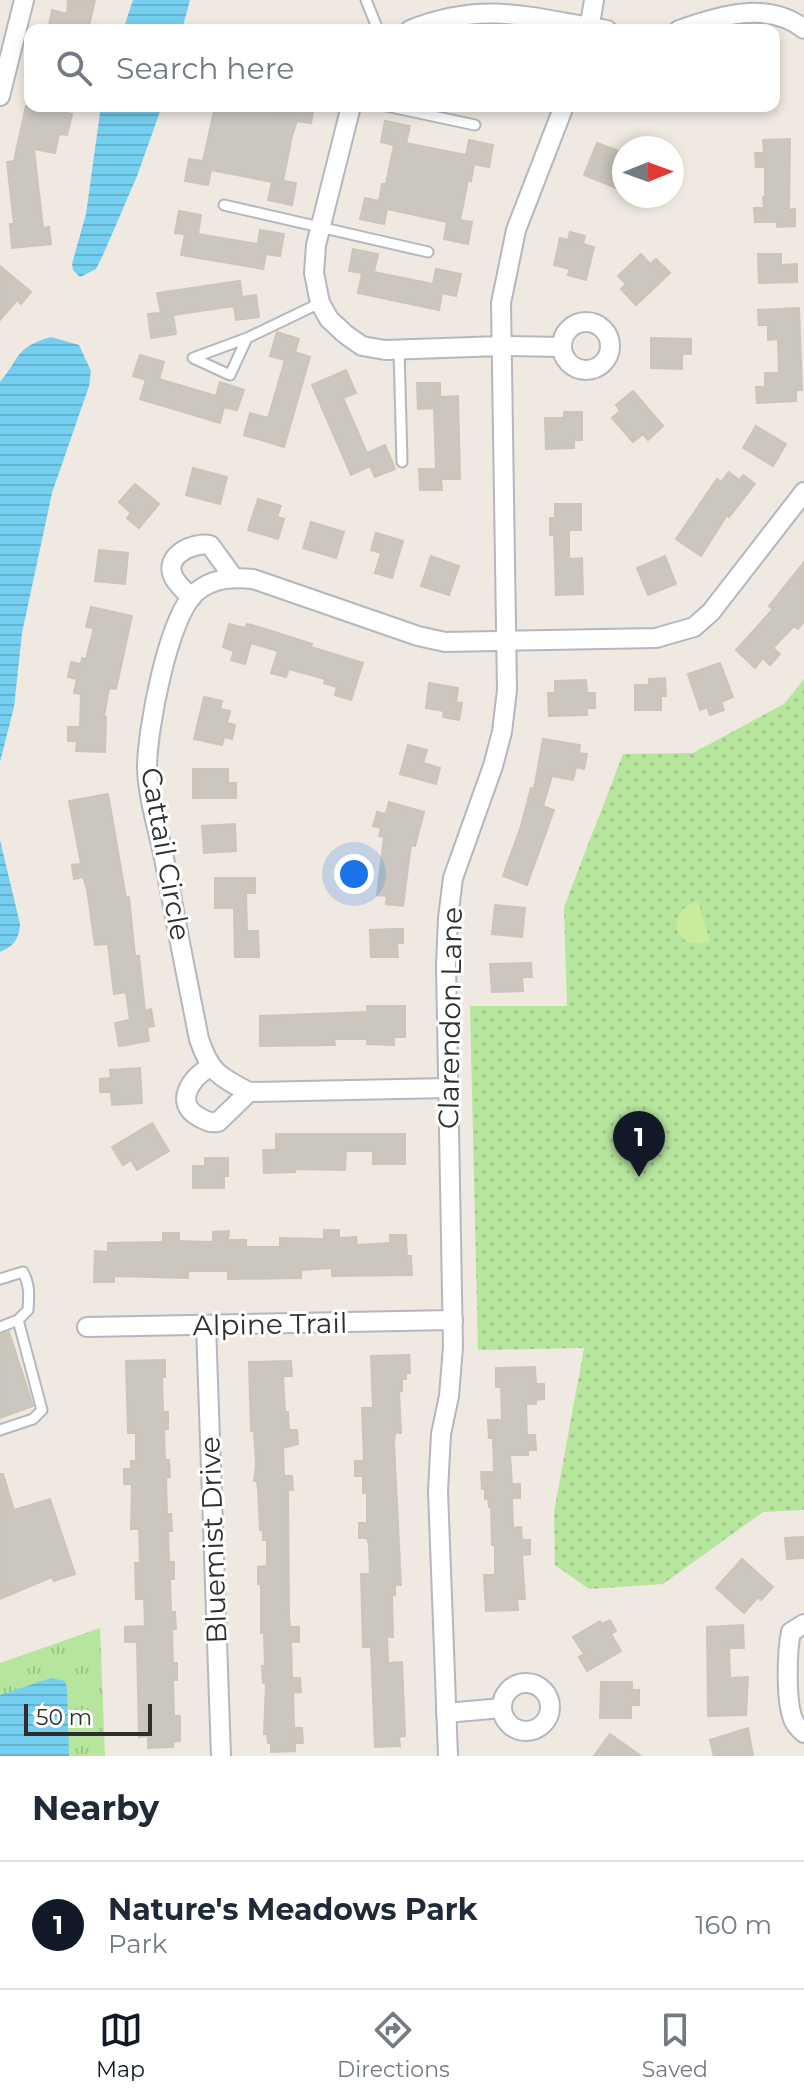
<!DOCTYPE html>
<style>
:root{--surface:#fff;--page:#f2f2f3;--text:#1f2937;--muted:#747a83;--line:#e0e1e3;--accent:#111827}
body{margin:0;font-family:Montserrat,sans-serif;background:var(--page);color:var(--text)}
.compass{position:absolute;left:612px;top:136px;width:72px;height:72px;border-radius:50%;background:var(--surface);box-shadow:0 4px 12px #0003;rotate:89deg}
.scale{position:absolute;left:24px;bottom:20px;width:128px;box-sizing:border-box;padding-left:8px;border:4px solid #2e2e2e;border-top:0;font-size:22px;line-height:28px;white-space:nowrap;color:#2e2e2e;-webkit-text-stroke:6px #fff;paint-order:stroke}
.you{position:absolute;left:354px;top:874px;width:28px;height:28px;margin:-20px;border:6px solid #fff;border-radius:50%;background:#1a73e8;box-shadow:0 0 0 12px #1a73e833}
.badge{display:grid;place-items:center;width:52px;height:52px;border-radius:50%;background:var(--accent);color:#fff;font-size:26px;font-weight:700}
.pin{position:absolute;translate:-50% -66px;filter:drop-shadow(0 2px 4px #0008)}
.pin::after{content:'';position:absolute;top:42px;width:28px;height:24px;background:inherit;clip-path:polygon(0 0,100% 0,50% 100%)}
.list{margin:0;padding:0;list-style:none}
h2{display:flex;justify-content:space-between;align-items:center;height:104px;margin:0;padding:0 32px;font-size:34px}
h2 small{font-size:26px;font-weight:400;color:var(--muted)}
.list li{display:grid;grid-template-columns:52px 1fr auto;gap:24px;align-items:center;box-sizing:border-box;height:128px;padding:0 32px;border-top:2px solid var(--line)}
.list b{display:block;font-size:30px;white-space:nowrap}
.list p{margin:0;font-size:26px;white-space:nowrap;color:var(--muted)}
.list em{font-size:26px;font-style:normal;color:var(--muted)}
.icon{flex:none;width:44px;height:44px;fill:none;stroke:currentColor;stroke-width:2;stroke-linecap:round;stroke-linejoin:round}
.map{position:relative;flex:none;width:804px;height:1756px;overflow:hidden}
.search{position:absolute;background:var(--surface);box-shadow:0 4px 12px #0003;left:24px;right:24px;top:24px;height:88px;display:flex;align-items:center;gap:20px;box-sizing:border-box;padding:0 28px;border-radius:16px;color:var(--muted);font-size:30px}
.sheet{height:232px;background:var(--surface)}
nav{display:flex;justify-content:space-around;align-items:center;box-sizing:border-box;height:112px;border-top:2px solid var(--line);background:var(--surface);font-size:22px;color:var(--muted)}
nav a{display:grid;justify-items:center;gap:4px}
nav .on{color:var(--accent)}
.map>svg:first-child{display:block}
.grass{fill:url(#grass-tufts)}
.park{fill:url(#park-dots)}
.pitch{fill:#c9ec9a}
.water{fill:url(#water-rules)}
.building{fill:#cbc7bf;stroke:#cbc5ba;stroke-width:2}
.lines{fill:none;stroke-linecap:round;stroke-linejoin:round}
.service-casing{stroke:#b4b7c1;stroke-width:13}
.minor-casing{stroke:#b4b7c1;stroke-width:22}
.service{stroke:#fff;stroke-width:9}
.minor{stroke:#fff;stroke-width:18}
.labels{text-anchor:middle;stroke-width:6;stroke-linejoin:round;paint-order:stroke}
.street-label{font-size:28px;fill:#2e2e2e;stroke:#fff}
</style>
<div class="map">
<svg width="804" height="1756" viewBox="0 0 804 1756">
<defs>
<pattern id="grass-tufts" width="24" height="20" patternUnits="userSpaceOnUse" patternTransform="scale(2)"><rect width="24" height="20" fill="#b6e59e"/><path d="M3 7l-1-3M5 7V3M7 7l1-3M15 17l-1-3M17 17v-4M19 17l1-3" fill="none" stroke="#9dc588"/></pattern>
<pattern id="park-dots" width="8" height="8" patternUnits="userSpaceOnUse" patternTransform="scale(2)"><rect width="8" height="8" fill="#b6e59e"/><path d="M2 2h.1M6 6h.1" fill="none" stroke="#9dc588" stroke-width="1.8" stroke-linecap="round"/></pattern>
<pattern id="water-rules" width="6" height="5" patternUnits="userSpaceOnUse" patternTransform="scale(2)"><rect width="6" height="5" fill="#75cff0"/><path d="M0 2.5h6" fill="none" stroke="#66b2ce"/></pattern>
</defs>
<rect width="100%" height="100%" fill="#efe9e1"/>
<path class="grass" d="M100,1628L105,1756H0V1663Z"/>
<path class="park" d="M804,679V1510L763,1512L663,1584L589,1589L555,1565L554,1512L584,1348L478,1350L470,1006H567L564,907L623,754L693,753L784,704Z"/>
<path class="pitch" d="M698,901L710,941C673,954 663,911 698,901Z"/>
<g class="water">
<path d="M133,0H190L182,30H123Z"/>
<path d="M101,106H162L137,176L103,255L96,269L80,277L73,270L72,264L86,214Z"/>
<path d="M51,337L79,345L91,371L89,386L52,493L22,633L14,707L0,762V382C21,357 14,348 51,337Z"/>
<path d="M0,840L20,924C19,939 14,946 0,952Z"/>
<path d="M51,1678L65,1681L67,1688L69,1756H0V1695Z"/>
</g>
<g class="building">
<path d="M68,0H95L88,30H48L52,10L67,14Z"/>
<path d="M26,106H68L67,113L72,114L67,135L59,134L55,153L34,149L43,228L49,227L51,244L12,248L10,224H14L7,162L14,161Z"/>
<path d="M215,106H254L288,113L290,106H314L311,123L297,121L292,136L283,181L296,183L292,205L268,200L272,182L211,170L208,185L185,181L189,159L203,161Z"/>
<path d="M385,121L410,126L406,143L466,155L469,140L493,145L489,167L474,164L471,181L468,180L460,220L472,222L468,244L444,239L447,222L387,209L384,224L360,219L365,198L379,201L382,184H386L394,145L381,142Z"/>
<path d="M790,139L789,210L795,209V226L777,227V222H755L754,208H764L763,197H765V167H756L755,153H764L763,140Z"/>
<path d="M597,143L624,153V191L584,175Z"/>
<path d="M179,211L201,215L198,234L258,244L260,230L284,234L280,256L266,254L263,269L181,255L185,234L175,233Z"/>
<path d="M570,232L585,236L583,244L594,247L586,280L568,275L570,269L554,265L560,238L568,240Z"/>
<path d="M353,249L378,254L374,272L433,284L436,269L461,274L456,296L442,293L439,310L358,293L362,273L349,271Z"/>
<path d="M641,254L650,264L656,259L670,273L636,305L621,289L626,284L618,276Z"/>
<path d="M758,254H781V265L797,264V282L759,283Z"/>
<path d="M0,266L31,292L21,304L17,300L0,320Z"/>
<path d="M240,281L242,297L256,295L259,317L236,320L234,306L173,315L176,334L151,338L148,314L161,313L157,293Z"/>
<path d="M799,308L802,390H796V401L757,403L756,387H765V373H779L778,339L768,340V325H759L758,310Z"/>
<path d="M277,332L299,339L295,352L310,357L284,447L244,435L250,413L268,418L285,360L270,356Z"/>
<path d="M651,338L691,339V354H682V369L651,368Z"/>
<path d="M140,355L164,362L159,379L216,396L220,382L244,390L237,410L224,407L220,423L140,399L146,380L133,376Z"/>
<path d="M346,370L356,393L343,398L367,453L385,445L395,469L375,477L370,466L351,475L312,385Z"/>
<path d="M417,383H440V397L458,396L460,479H441L442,490H420L419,469H436L434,408L418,409Z"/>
<path d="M633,391L663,426L648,440L643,434L633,442L612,418L620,411L616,405Z"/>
<path d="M564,412H582V440H574V448L546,449L545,418H564Z"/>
<path d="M756,426L786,444L773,466L743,448Z"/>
<path d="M193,468L227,477L220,504L186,495Z"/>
<path d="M729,472L739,480L743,475L755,484L729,517L727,515L701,556L676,539L717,479L721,482Z"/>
<path d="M135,484L159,504L139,528L127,518L131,513L119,502Z"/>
<path d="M258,499L281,506L277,517L284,519L278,539L248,530Z"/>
<path d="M555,504H581V530H569V559L582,558L583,594L556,595L554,535H550V518H555Z"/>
<path d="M311,522L344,532L336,558L303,548Z"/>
<path d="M376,533L403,541L392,578L375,573L381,553L371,550Z"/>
<path d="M99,550L128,553L125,584L95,581Z"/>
<path d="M431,556L459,566L449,595L421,586Z"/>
<path d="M665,556L676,584L648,595L637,568Z"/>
<path d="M804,562V622L798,629L794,626L773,648L780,654L770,665L763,658L755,668L736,650L773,609L769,606Z"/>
<path d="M91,607L132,616L116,689L109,688L104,716L106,717L105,752L76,751L77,741H68V727H80L81,694L74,693L77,679L68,677L71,662L81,664L82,658L86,659L94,628L86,627Z"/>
<path d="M229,624L245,628L247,624L262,628L312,644L311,647L363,663L351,700L335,695L337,687L324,683L325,679L289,669L286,677L271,673L278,651L251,643L245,664L231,660L234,651L223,647Z"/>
<path d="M720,663L733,697L721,702L724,710L710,715L707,707L700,710L688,674Z"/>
<path d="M665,678L666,696H661V710H635V685H649V679Z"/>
<path d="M586,680L587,693H595V708H587V715L549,716L548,693H555V681Z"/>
<path d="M429,683L458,688L456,702L462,703L459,720L443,717L444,711L426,708Z"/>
<path d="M204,697L222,701L220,709L230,711L227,723L235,725L232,739L224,737L222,745L194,739Z"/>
<path d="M543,739L580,745L579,753L587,754L584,769L576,767L573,780L552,776L543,806L554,810L527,885L503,876L521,826L531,788L534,789Z"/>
<path d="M408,745L427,750L423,763L440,768L436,784L400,774Z"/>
<path d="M193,769H228V783H236V798H193Z"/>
<path d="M108,794L126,898L129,897L135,956H139L145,1011L151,1009L154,1026L147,1027L149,1041L119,1046L115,1023L130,1020L126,992L114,994L108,944L95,945L87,889L83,877L74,879L72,865L81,864L69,801Z"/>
<path d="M389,802L424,812L415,846L411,845L403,906L386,904L387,896L377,895L384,837L379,836L381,828L373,826L377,812L386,814Z"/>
<path d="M235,824L236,851L204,853L202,826Z"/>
<path d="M215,878H255V893H246L247,931H258L259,957H235L234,908H215Z"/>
<path d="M495,905L525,908L522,937L492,934Z"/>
<path d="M394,929H403V943H397L398,957H371L370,930Z"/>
<path d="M531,963L532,977H522L523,991L492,992L490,964Z"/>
<path d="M367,1006H405V1037H394V1045L367,1044V1039H334L335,1045L260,1046V1016L367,1012Z"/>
<path d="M140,1068L142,1103L112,1105L111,1092H100V1079L111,1078L110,1070Z"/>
<path d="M152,1123L169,1151L137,1170L131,1160L123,1165L112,1147Z"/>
<path d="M276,1134H405V1164H373V1151H346L345,1170L295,1169V1172L264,1173L263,1150H276Z"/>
<path d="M205,1158H228V1176H224V1188H193V1166H205Z"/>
<path d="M324,1230H339V1238L356,1237L357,1245L390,1243V1235H406L407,1256H411L412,1275L332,1276V1268L301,1270V1278L228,1279V1271H188V1278L114,1276V1282H94L95,1251L108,1252V1243L163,1242V1233H179V1241L213,1242V1232L229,1231L228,1240H246V1247H280V1238L324,1239Z"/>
<path d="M9,1332L33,1406L0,1418V1334Z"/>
<path d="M409,1355L410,1373H406V1379H402V1391H399L401,1433H395L394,1443L401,1585H395V1595H392L393,1637H387L388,1663L402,1662L405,1736L399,1737L400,1746L375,1747L371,1647H363L361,1574H370L369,1545L367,1538H359V1523H367V1493H363V1476H355V1461H364L362,1408H373L371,1356Z"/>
<path d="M165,1360V1377H162L163,1412H168V1429L164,1430L165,1460H169L170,1477L166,1478L167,1514H171L172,1531H168L169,1562H174V1579H170L171,1612H175L176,1629H172L173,1663H177V1680H173L174,1716H180V1741L173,1742V1747L148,1748V1736L139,1737L137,1642H125V1627L145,1626L144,1599H136L135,1563H140L139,1529H131L132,1484H124V1469H131V1461H136V1433H128L126,1361Z"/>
<path d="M291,1361L292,1376H283L285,1412H288L289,1430H297L298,1444L283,1448L284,1476H292L293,1490H288L289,1615L290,1627H299V1642H291L292,1678H300L301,1692L293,1693L294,1728H302L303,1743H295V1751L271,1752V1743H268L267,1734H264L266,1683H263L262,1666H265L264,1633H261V1584H258V1567L267,1566V1540H263V1530H260L258,1490L257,1481H254L256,1464L254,1430L251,1431L249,1362Z"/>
<path d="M535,1367L536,1384H544V1399L536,1400V1404H526L527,1435H535L536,1450H528V1455H510L512,1484H520V1498H512L513,1528L521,1527L522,1540H530V1554L522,1555L525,1599H517L518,1610L486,1611L484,1575H495V1545H492L491,1507H489L488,1498L485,1499V1489H482L481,1472H494L493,1438H489L488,1420H502L501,1387H496V1368Z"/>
<path d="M0,1474H3L14,1510L50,1499L75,1574L54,1581L52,1577L0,1599Z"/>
<path d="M804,1537V1558L787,1559L785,1538Z"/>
<path d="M742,1559L773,1587L761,1600L758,1597L744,1613L716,1588Z"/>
<path d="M610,1620L616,1631L611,1634L621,1651L587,1671L579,1657L584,1654L573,1637L600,1621L602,1624Z"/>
<path d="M743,1625L744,1648H729L730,1678L748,1677L746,1715L708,1716L707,1627Z"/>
<path d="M601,1682H632V1690H639V1705H631V1718H600Z"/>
<path d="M748,1728L753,1756H714L710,1740Z"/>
<path d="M610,1734L641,1756H594Z"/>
</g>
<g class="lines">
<defs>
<g id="service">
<path d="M366,0L378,30"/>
<path d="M386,106L475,125"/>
<path d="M224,205L428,252"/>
<path d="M247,338L193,358L230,375L247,338L320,303"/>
<path d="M399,350L402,462"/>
<path d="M0,1279L23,1272C30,1285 29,1295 28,1310L18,1320L0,1327"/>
<path d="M0,1430L33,1419L42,1410L18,1320"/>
</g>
<g id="minor">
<path d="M410,30C485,0 530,18 607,30"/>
<path d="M589,30L594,0"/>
<path d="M679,30C718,16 768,0 804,29"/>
<path d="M0,96L24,0"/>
<path d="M351,106L316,245L314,273L320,303L329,319L345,334L362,346L385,350L501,346L562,347"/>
<circle cx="586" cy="346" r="24"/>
<path d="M191,598C186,592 178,585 174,578C162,556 193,542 210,545L234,578"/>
<path d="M210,1067C191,1078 173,1103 199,1117C206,1121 210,1123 218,1122L249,1092"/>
<path d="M448,1088L249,1092C218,1076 210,1072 199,1039C187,979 175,918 164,858C158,829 148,798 147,768C147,731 168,616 196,592C213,578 232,577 253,579L418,636L445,642L656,638L694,627L711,612L804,492"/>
<path d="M206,1325L221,1756"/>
<path d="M87,1327L453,1320"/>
<path d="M804,1624L791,1632C787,1651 785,1707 795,1723C796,1726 802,1731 804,1733"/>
<circle cx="526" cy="1707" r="24"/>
<path d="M446,1713L502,1708"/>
<path d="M448,1756L438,1491L441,1434L449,1396L453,1347L446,965L448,918L453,878L493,766L502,732L507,690L501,303L516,230L564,106"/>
</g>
</defs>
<use href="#service" class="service-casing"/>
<use href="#minor" class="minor-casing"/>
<use href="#service" class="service"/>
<use href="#minor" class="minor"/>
</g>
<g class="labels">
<g class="street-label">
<text transform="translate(166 854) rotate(80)" y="10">Cattail Circle</text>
<text transform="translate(450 1018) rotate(-89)" y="10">Clarendon Lane</text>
<text transform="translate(270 1324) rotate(-1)" y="10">Alpine Trail</text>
<text transform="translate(213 1540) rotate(-92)" y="10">Bluemist Drive</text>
</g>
</g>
</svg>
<svg class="compass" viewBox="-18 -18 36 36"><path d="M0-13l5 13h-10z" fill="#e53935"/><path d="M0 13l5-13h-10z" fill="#747a83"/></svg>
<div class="scale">50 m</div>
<div class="you"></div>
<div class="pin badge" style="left:639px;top:1177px">1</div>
<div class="search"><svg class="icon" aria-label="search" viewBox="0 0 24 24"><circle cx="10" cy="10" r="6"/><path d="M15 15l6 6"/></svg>Search here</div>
</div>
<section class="sheet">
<h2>Nearby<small></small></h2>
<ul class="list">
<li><span class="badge">1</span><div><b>Nature's Meadows Park</b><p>Park</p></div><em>160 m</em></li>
</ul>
</section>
<nav>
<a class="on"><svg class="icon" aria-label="map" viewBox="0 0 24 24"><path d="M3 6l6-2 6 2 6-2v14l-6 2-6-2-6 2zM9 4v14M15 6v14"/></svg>Map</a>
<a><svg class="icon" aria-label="directions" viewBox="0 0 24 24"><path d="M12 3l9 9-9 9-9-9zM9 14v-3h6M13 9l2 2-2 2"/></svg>Directions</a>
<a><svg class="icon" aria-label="saved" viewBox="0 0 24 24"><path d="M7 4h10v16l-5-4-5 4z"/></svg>Saved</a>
</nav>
